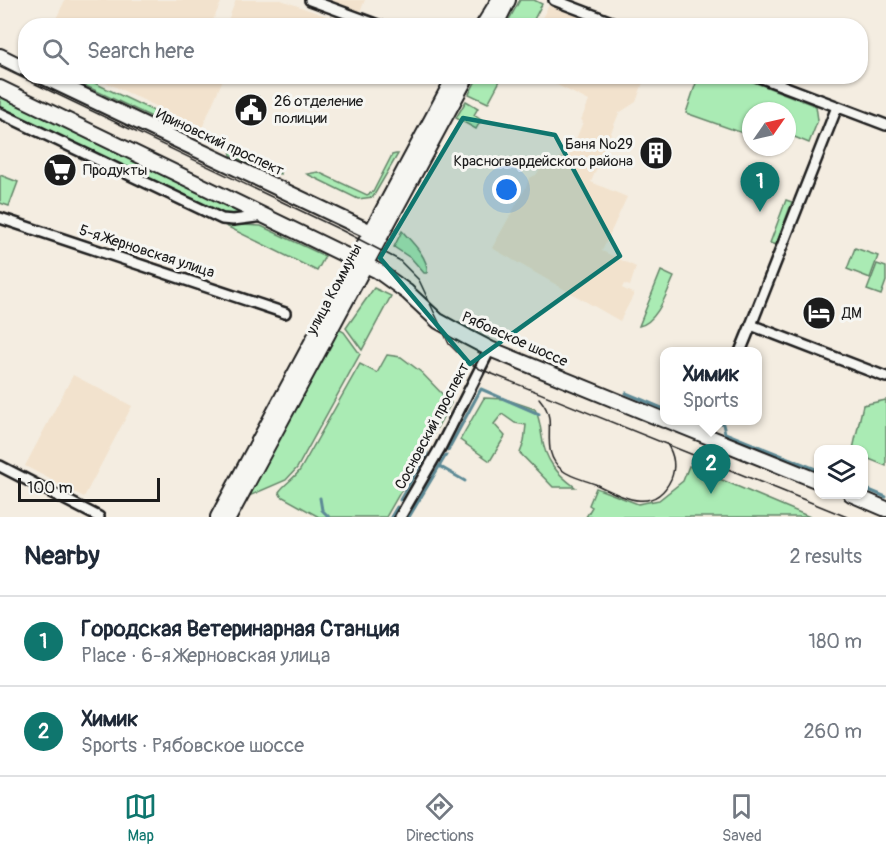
<!DOCTYPE html>
<meta charset="utf-8">
<style>
:root{--surface:#fff;--page:#f2f2f3;--text:#1f2937;--muted:#747a83;--line:#e0e1e3;--accent:#0f766e}
body{margin:0;font-family:Pangolin,sans-serif;background:var(--page);color:var(--text)}
.controls{position:absolute;right:18px;bottom:18px;display:grid;overflow:hidden;border-radius:12px;box-shadow:0 2px 4px #0004}
.controls button{width:54px;height:54px;display:grid;place-items:center;padding:0;border:0;border-bottom:2px solid var(--line);background:var(--surface);color:var(--text);font:30px sans-serif}
.compass{position:absolute;left:742px;top:102px;width:54px;height:54px;border-radius:50%;background:var(--surface);box-shadow:0 2px 4px #0004;rotate:56deg}
.scale{position:absolute;left:18px;bottom:15px;width:142px;box-sizing:border-box;padding-left:6px;border:3px solid #1c1c1c;border-top:0;font-size:16px;line-height:21px;white-space:nowrap;color:#1c1c1c;-webkit-text-stroke:4px #f6f6f2;paint-order:stroke}
.you{position:absolute;left:507px;top:190px;width:21px;height:21px;margin:-15px;border:4px solid #fff;border-radius:50%;background:#1a73e8;box-shadow:0 0 0 9px #1a73e833}
.badge{display:grid;place-items:center;width:39px;height:39px;border-radius:50%;background:var(--accent);color:#fff;font-size:20px;font-weight:700}
.pin{position:absolute;translate:-50% -50px;filter:drop-shadow(0 2px 3px #0008)}
.pin::after{content:'';position:absolute;top:32px;width:21px;height:18px;background:inherit;clip-path:polygon(0 0,100% 0,50% 100%)}
.popup{position:absolute;left:660px;top:347px;width:102px;height:78px;box-sizing:border-box;display:grid;place-content:center;border-radius:12px;background:var(--surface);filter:drop-shadow(0 2px 4px #0005);font-size:20px;white-space:nowrap;color:var(--muted)}
.popup b{font-size:22px;color:var(--text)}
.popup::after{content:'';position:absolute;left:50%;top:100%;margin-left:-12px;border:12px solid transparent;border-top-color:var(--surface)}
.list{margin:0;padding:0;list-style:none}
h2{display:flex;justify-content:space-between;align-items:center;height:78px;margin:0;padding:0 24px;font-size:26px}
h2 small{font-size:20px;font-weight:400;color:var(--muted)}
.list li{display:grid;grid-template-columns:39px 1fr auto;gap:18px;align-items:center;box-sizing:border-box;height:90px;padding:0 24px;border-top:2px solid var(--line)}
.list b{display:block;font-size:22px;white-space:nowrap}
.list p{margin:0;font-size:20px;white-space:nowrap;color:var(--muted)}
.list em{font-size:20px;font-style:normal;color:var(--muted)}
.icon{flex:none;width:33px;height:33px;fill:none;stroke:currentColor;stroke-width:2;stroke-linecap:round;stroke-linejoin:round}
.map{position:relative;flex:none;width:886px;height:517px;overflow:hidden}
.search{position:absolute;background:var(--surface);box-shadow:0 2px 4px #0004;left:18px;right:18px;top:18px;height:66px;display:flex;align-items:center;gap:15px;box-sizing:border-box;padding:0 21px;border-radius:24px;color:var(--muted);font-size:22px}
.sheet{height:258px;background:var(--surface)}
nav{display:flex;justify-content:space-around;align-items:center;box-sizing:border-box;height:84px;border-top:2px solid var(--line);background:var(--surface);font-size:16px;color:var(--muted)}
nav a{display:grid;justify-items:center;gap:3px}
nav .on{color:var(--accent)}
.map>svg:first-child{display:block}
.built{fill:#f2e2cd}
.green{fill:#aaebb4;stroke:#638468;stroke-width:1.5}
.lines{fill:none;stroke-linecap:round;stroke-linejoin:round}
.stream{stroke:#5d8a96;stroke-width:3}
.street-casing{stroke:#1c1c1c;stroke-width:14}
.secondary-casing{stroke:#1c1c1c;stroke-width:18}
.street{stroke:#f6f6f2;stroke-width:9}
.secondary{stroke:#f6f6f2;stroke-width:14}
.tram{stroke:#1c1c1c;stroke-width:1.5}
.marked{fill:#0f766e;fill-opacity:0.2;stroke:#0f766e;stroke-width:4.5;stroke-linejoin:round}
.labels{text-anchor:middle;stroke-width:6;stroke-linejoin:round;paint-order:stroke}
.poi-label{font-size:15px;fill:#1c1c1c;stroke:#f6f6f2;text-anchor:start}
.street-label{font-size:15px;fill:#1c1c1c;stroke:#f6f6f2}
</style>
<div class="map">
<svg width="886" height="517" viewBox="0 0 886 517">
<rect width="100%" height="100%" fill="#f4ede1"/>
<filter id="ink" filterUnits="userSpaceOnUse"><feTurbulence type="fractalNoise" baseFrequency=".0167" numOctaves="2"/><feDisplacementMap in="SourceGraphic" scale="12" xChannelSelector="R" yChannelSelector="G"/><feConvolveMatrix kernelMatrix="1 2 1 2 8 2 1 2 1" color-interpolation-filters="sRGB"/></filter>
<g filter="url(#ink)">
<g class="built">
<path d="M65,0H222L211,25H53Z"/>
<path d="M236,0H281L348,24L226,25Z"/>
<path d="M325,0H365L360,12Z"/>
<path d="M549,5L587,20L604,25H538Z"/>
<path d="M95,77H224L202,128Z"/>
<path d="M541,77H645L636,102L619,113L591,182L627,197L602,251L636,267L630,286L624,284L622,288L634,294L620,321L492,248L527,185L529,178L536,175L545,162L556,163L561,155L568,158L583,122L581,120L589,101Z"/>
<path d="M73,375L132,406L84,497L25,466Z"/>
</g>
<g class="green">
<path d="M520,0H534L542,4L531,25H506Z"/>
<path d="M71,77H82L177,122L173,127L71,79Z"/>
<path d="M478,77H502L488,103L469,94Z"/>
<path d="M698,77H726L736,80L739,77H747L751,81L816,106L818,120L809,143L787,134V111H751V136L686,113Z"/>
<path d="M0,95L239,210V213L234,216L222,213L0,107Z"/>
<path d="M466,101L478,108L474,115L481,120L476,129L456,118Z"/>
<path d="M230,149L280,172V174L259,168L231,155Z"/>
<path d="M396,154H398L373,197L358,199L307,174L318,172L367,195L373,192L392,155Z"/>
<path d="M0,175L18,182L9,206L0,203Z"/>
<path d="M786,200L792,202L776,245L770,243Z"/>
<path d="M222,224L261,226L325,256L317,271Z"/>
<path d="M402,231C412,242 429,258 427,273H424L412,259L394,247Z"/>
<path d="M855,248L878,256L870,278L847,269Z"/>
<path d="M877,264L886,267V281L881,295L867,290Z"/>
<path d="M661,271L674,277C667,292 657,323 639,326Z"/>
<path d="M374,288L391,296L362,350L346,328Z"/>
<path d="M338,329L344,332L360,354L297,468L286,480L249,496Z"/>
<path d="M387,355L401,357L421,372L451,403L386,517H319L281,496L279,492C284,484 294,479 300,470L360,364L377,373Z"/>
<path d="M484,398L505,399L535,409C540,419 540,426 542,437C545,460 557,474 575,487H553L520,453L524,442L526,425L515,423L502,414L494,424L505,436L490,461L460,440Z"/>
<path d="M886,400V466L864,457V449H853L863,405Z"/>
<path d="M689,466L810,517H586L592,507L589,505L596,488L638,504L659,500L683,481Z"/>
</g>
<g class="lines">
<g class="stream">
<path d="M626,393L664,409"/>
<path d="M692,420H696"/>
<path d="M720,422L723,424L725,433L818,470"/>
<path d="M448,450L481,389L539,414"/>
<path d="M439,466L465,481"/>
<path d="M864,488L886,497"/>
<path d="M320,498L322,510L329,517"/>
<path d="M400,500L427,453"/>
<path d="M391,517L397,507"/>
<path d="M409,517L446,455"/>
</g>
<defs>
<g id="street">
<path d="M310,0L381,26"/>
<path d="M554,0L622,26"/>
<path d="M757,76L886,125"/>
<path d="M837,107L751,325L886,377"/>
<path d="M0,113L222,219L233,220L264,216"/>
<path d="M0,218L285,313"/>
<path d="M740,352L751,325"/>
<path d="M704,436L710,420"/>
<path d="M0,466L99,517"/>
<path d="M400,517L440,448L490,349"/>
</g>
<g id="secondary">
<path d="M483,26L499,0"/>
<path d="M495,26L508,0"/>
<path d="M0,56L26,69"/>
<path d="M42,76L371,232L375,240"/>
<path d="M0,88L378,271L407,292L438,321L467,337L490,349L664,420"/>
<path d="M667,420L818,481"/>
<path d="M851,494L886,509"/>
<path d="M218,517L455,76"/>
<path d="M229,517L467,76"/>
</g>
</defs>
<use href="#street" class="street-casing"/>
<use href="#secondary" class="secondary-casing"/>
<use href="#street" class="street"/>
<use href="#secondary" class="secondary"/>
<g class="tram">
<path d="M0,67L341,230L399,260L419,280L449,344L465,360L480,369L847,517"/>
<path d="M539,398C544,404 548,410 549,418C551,437 544,455 562,470C570,477 585,480 595,484C621,496 654,516 671,479C676,467 674,455 667,444"/>
</g>
</g>
</g>
<path class="marked" d="M463,118L555,135L620,256L470,364L380,258Z"/>
<defs>
<symbol id="civic-disc" viewBox="-11 -11 22 22"><circle r="9.5" fill="#1c1c1c" stroke="#f6f6f2"/><path d="M-.6-6.5H3V-4.5H.6V-3L4-1V1h2V6H-6V1h2V-1L-.6-3ZM-1.2 2.5V6h2.4V2.5Z" fill="#fff"/></symbol>
<symbol id="building-disc" viewBox="-11 -11 22 22"><circle r="9.5" fill="#1c1c1c" stroke="#f6f6f2"/><path d="M-4-6H4V6H1V3H-1V6H-4ZM-2.5-4.3h1.7v1.8h-1.7ZM.8-4.3h1.7v1.8H.8ZM-2.5-1h1.7V.8h-1.7ZM.8-1h1.7V.8H.8Z" fill="#fff"/></symbol>
<symbol id="supermarket-disc" viewBox="-11 -11 22 22"><circle r="9.5" fill="#1c1c1c" stroke="#f6f6f2"/><path d="M-6-5.5h2.5l.6 2H6L4.5 2H-2.5L-4.4-4H-6ZM-1.5 3.2a1.3 1.3 0 1 0 .1 0ZM3 3.2a1.3 1.3 0 1 0 .1 0Z" fill="#fff"/></symbol>
<symbol id="hotel-disc" viewBox="-11 -11 22 22"><circle r="9.5" fill="#1c1c1c" stroke="#f6f6f2"/><path d="M-6-4.5h1.5V1H6V5H4.5V3h-9V5H-6ZM-4 0a1.8 1.8 0 1 1 3.6 0ZM.5 0V-2.5h3Q6-2.5 6 0Z" fill="#fff"/></symbol>
</defs>
<g fill-rule="evenodd">
<use href="#civic-disc" x="232" y="91" width="38" height="38"/>
<use href="#building-disc" x="637" y="134" width="38" height="38"/>
<use href="#supermarket-disc" x="41" y="151" width="38" height="38"/>
<use href="#hotel-disc" x="800" y="294" width="38" height="38"/>
</g>
<g class="labels">
<g class="poi-label">
<text x="274" y="106">26 отделение<tspan x="274" dy="17">полиции</tspan></text>
<text x="633" y="149" text-anchor="end">Баня №29<tspan x="633" dy="17">Красногвардейского района</tspan></text>
<text x="83" y="175">Продукты</text>
<text x="842" y="318">ДМ</text>
</g>
<g class="street-label">
<text transform="translate(220 142) rotate(25)" y="5">Ириновский проспект</text>
<text transform="translate(147 251) rotate(18)" y="5">5-я Жерновская улица</text>
<text transform="translate(334 289) rotate(-62)" y="5">улица Коммуны</text>
<text transform="translate(515 339) rotate(24)" y="5">Рябовское шоссе</text>
<text transform="translate(432 426) rotate(-62)" y="5">Сосновский проспект</text>
</g>
</g>
</svg>
<div class="controls">
<button><svg class="icon" aria-label="layers" viewBox="0 0 24 24"><path d="M12 4l9 5-9 5-9-5zM3 14l9 5 9-5"/></svg></button>
</div>
<svg class="compass" viewBox="-18 -18 36 36"><path d="M0-13l5 13h-10z" fill="#e53935"/><path d="M0 13l5-13h-10z" fill="#747a83"/></svg>
<div class="scale">100 m</div>
<div class="you"></div>
<div class="pin badge" style="left:760px;top:212px">1</div>
<div class="pin badge" style="left:711px;top:494px">2</div>
<div class="popup"><b>Химик</b>Sports</div>
<div class="search"><svg class="icon" aria-label="search" viewBox="0 0 24 24"><circle cx="10" cy="10" r="6"/><path d="M15 15l6 6"/></svg>Search here</div>
</div>
<section class="sheet">
<h2>Nearby<small>2 results</small></h2>
<ul class="list">
<li><span class="badge">1</span><div><b>Городская Ветеринарная Станция</b><p>Place · 6-я Жерновская улица</p></div><em>180 m</em></li>
<li><span class="badge">2</span><div><b>Химик</b><p>Sports · Рябовское шоссе</p></div><em>260 m</em></li>
</ul>
</section>
<nav>
<a class="on"><svg class="icon" aria-label="map" viewBox="0 0 24 24"><path d="M3 6l6-2 6 2 6-2v14l-6 2-6-2-6 2zM9 4v14M15 6v14"/></svg>Map</a>
<a><svg class="icon" aria-label="directions" viewBox="0 0 24 24"><path d="M12 3l9 9-9 9-9-9zM9 14v-3h6M13 9l2 2-2 2"/></svg>Directions</a>
<a><svg class="icon" aria-label="saved" viewBox="0 0 24 24"><path d="M7 4h10v16l-5-4-5 4z"/></svg>Saved</a>
</nav>
